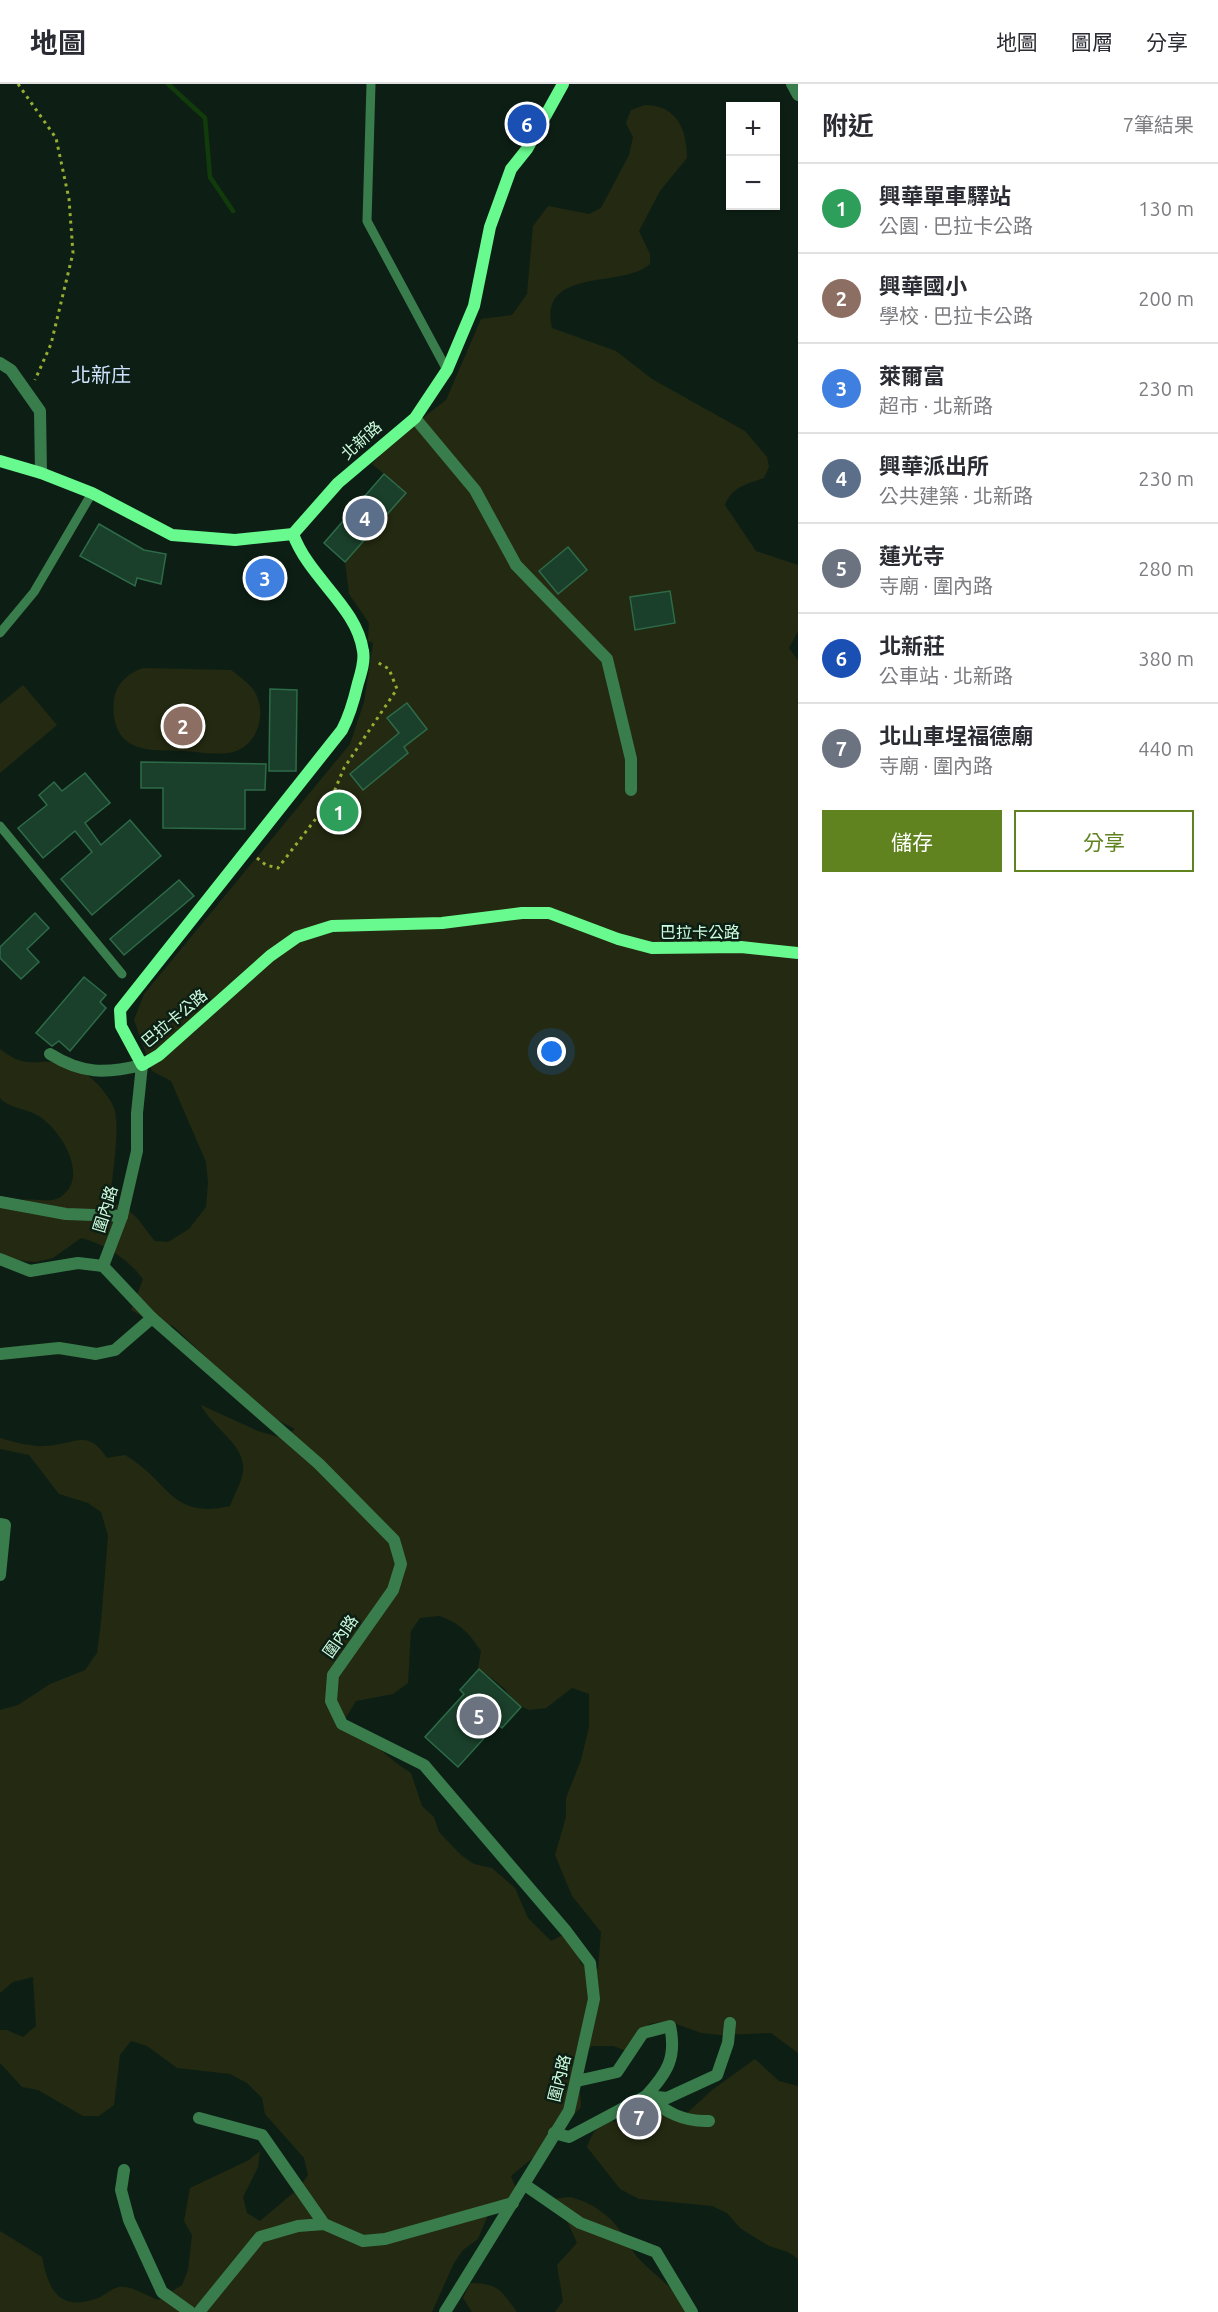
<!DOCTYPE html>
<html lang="zh-TW">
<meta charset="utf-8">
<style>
:root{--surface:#fff;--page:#f2f2f3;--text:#2b2b33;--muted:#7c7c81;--line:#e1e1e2;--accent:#608320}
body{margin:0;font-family:Ubuntu,"Noto Sans TC",sans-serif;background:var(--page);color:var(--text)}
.controls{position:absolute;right:18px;top:18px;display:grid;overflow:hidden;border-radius:0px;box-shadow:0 2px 4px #0004}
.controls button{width:54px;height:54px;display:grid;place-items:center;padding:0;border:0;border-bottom:2px solid var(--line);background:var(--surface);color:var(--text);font:30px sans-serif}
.you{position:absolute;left:552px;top:968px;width:21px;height:21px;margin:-15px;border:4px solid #fff;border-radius:50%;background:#1a73e8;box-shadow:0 0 0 9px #1a73e833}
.badge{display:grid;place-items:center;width:39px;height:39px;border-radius:50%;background:var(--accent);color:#fff;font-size:20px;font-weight:700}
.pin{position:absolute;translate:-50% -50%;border:3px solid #fff;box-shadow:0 2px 6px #0006}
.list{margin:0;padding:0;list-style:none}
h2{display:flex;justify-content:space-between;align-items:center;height:78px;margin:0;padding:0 24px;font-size:26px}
h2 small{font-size:20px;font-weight:400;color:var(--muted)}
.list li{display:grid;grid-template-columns:39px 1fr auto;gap:18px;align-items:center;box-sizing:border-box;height:90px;padding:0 24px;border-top:2px solid var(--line)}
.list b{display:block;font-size:22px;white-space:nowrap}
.list p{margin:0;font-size:20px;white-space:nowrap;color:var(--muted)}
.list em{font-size:20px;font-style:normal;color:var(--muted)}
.actions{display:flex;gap:12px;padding:18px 24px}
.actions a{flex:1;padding:14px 0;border:2px solid var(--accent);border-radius:0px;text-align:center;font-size:21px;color:var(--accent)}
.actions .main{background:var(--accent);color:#fff}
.map{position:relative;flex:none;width:798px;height:2228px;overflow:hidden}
header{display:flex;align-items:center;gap:36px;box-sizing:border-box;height:84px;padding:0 30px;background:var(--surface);border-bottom:2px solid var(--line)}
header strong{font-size:28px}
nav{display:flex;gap:33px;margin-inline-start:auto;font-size:21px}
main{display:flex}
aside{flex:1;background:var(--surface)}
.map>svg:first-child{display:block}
.green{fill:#242911;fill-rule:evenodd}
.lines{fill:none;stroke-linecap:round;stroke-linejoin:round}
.stream{stroke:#113b0b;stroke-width:4.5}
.building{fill:#1a3f2a;stroke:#2d6b48;stroke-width:1.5}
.path{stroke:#97ad32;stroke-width:3;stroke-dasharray:3 4.5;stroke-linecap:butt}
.service{stroke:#3a7d4c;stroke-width:9}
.minor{stroke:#3a7d4c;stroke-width:12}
.tertiary{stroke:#3a7d4c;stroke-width:12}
.secondary{stroke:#68fa8e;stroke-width:12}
.labels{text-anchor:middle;stroke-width:5;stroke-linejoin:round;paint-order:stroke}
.street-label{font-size:16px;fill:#cdfdde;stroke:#0d1f15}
.quarter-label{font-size:20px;fill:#cfe2fd;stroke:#0d1f15}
</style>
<header>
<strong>地圖</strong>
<nav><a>地圖</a><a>圖層</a><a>分享</a></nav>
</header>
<main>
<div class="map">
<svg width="798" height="2228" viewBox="0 0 798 2228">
<rect width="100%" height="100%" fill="#0d1f15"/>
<g class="green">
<path d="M645,21C677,21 687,46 687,74L660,107L639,147L650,170V180C623,205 538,182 552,244L616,267L652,295L745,347L767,373L769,383L764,394C746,400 732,403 725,421L756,467L798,481V547L789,564L798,576V1969L771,1949L720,1951L701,1949L668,1937L649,1940L629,1968L613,1962H592C567,1984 581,1995 581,2023L535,2072L511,2092L517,2107L506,2118L491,2124L478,2155L463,2166L454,2179L432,2228H0V2147L42,2173C49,2207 59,2228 98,2214C105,2211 112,2204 119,2203C132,2201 146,2212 158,2216L182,2201L188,2186L192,2151L184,2137L190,2104L249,2076L260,2067L258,2083L243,2113L247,2129L260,2137L299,2104L308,2091L304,2074L265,2030L262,2014L247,1999L230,1990L177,1984L147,1962L131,1957L120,1971L114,2021L99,2032H83L38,2006L22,2003L0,1979V1946H7L23,1953L36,1942L33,1893L13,1898L0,1909V1626L18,1621L50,1600L85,1586L97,1569L101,1538L108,1452L101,1428L88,1419L59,1410L29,1371L0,1365V1354C15,1358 30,1363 46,1362C75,1360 88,1344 107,1374L125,1371C169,1396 170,1436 230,1422C234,1411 242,1398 243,1387C246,1361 213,1345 201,1321L258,1347L282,1354L295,1345L267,1331L173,1242L143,1233L131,1226L143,1195C128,1175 105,1160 81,1154L53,1174L36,1178L0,1175V1124C8,1123 14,1119 22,1116C35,1113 50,1121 62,1112C90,1091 59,1043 37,1031C25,1024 10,1025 0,1014V965C26,985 31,976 60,978C73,979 83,986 92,995C100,1002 110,1014 114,1024C121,1044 111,1097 110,1120C132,1120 141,1141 155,1157L168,1158L189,1145L206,1123L208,1098L206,1078L171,997L152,987L134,936L144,910L350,660L364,618L373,559L368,557L369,539L349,510L345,478L406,409L372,380L392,358L446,316L481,235L512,231L527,210L533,142L548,122L589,130L601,124L629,71L633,53L626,39L631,26ZM439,1532C460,1539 469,1549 481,1567L478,1584L504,1604L515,1619L529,1626L546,1624L572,1604L589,1610V1643L581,1676L566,1714V1733L555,1771L572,1812L601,1848L598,1885L581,1880L574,1861L565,1850L551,1857L528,1834L515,1804L492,1784L474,1780L461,1771L439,1748L434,1733L422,1722L411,1689C387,1675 368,1652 345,1635L356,1617L393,1610L408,1599L411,1547L420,1534Z"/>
<path d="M143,584L231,586C239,592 249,599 255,608C267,630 258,661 233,668C217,672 194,667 178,667C162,666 142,668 128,658C115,649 112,631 114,616C116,600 128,589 143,584Z"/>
<path d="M23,601L57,641L0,689V620Z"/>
<path d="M755,1975L779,1997L798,2002V2175L788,2168L769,2162L740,2144L727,2129L712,2122L639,2115L620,2105L587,2063C600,2028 617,2035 645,2048L657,2026L686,2030L712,2006Z"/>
<path d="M570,2113C591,2118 610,2131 622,2149C628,2158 632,2168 640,2176C657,2194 679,2207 692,2228H555L563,2217L557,2181L577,2159L563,2128L552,2115Z"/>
<path d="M470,2199C499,2199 501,2207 517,2228H472L463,2214Z"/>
</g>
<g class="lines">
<path class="stream" d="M168,0L205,34L210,93L233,127"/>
</g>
<g class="building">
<path d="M384,390L406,409L345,478L324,459Z"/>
<path d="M99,440L144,466L166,470L161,500L137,494L135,502L80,472Z"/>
<path d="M568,463L587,486L558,510L539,487Z"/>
<path d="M280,479L283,504L250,508L246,484Z"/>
<path d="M670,507L675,539L635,546L630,513Z"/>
<path d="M270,605L297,606L296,687H269Z"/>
<path d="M407,619L427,645L404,663L408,669L363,706L350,690L399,649L387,634Z"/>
<path d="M141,678L266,680L265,706H245V745L163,744V704H141Z"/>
<path d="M85,689L110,719L85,739L101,761L130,736L161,772L92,831L61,795L92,768L75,747L43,774L18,744L47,721L39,711L54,698L62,707Z"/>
<path d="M179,796L194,812L124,871L110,855Z"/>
<path d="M35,829L49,844L27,865L39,878L21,895L0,874V863Z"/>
<path d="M84,893L106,911L100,918L106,924L70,967L59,957L52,962L36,949Z"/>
<path d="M479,1585L521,1623L502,1644L497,1640L458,1683L425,1653L464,1610L460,1606Z"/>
<path d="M640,2025L650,2029L643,2043L629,2037L633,2028Z"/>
</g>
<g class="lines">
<g class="path">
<path d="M18,0L56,54L69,115L73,169L51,260L35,296"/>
<path d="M257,774L266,781L278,784L331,715L344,684L397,605L389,585L377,578"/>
</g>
<g class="service">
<path d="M371,0L367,137L447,286"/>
<path d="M0,549L34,508L92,409"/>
<path d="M0,742L122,890"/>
</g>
<g class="minor">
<path d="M792,0L798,11"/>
<path d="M415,334L475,406L516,481L607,575L631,675V706"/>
<path d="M50,970C82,990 105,990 142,981L137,1029V1067L122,1132L103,1182L152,1234L319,1380L394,1456L401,1480L393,1506L333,1591L331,1617L342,1640L424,1681L566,1847L590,1879L594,1915L569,2027L445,2228"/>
<path d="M0,1118L66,1130L122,1132"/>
<path d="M0,1175L30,1187L78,1179L103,1182"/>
<path d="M0,1270L59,1264L96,1270L115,1266L152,1234"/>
<path d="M0,1440L5,1441L0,1491"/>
<path d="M577,1997L617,1988L643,1949L670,1942C677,1974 667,1989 646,2012C666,2028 683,2038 709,2037"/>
<path d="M199,2034L262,2051L324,2140"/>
<path d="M554,2049L569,2053L646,2012L667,2014L717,1991L728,1959L730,1939"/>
<path d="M124,2086L121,2106L129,2136L162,2208L190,2228"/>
<path d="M525,2101L580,2139L656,2168L692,2228"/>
<path d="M199,2228L260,2153L298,2142L324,2140L363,2157L385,2155L513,2119"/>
</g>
<path class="tertiary" d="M0,279L11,286L40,327L41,389"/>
<g class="secondary">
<path d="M0,377L41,389L92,409L172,451L235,456L293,450L338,399L415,334L447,286L474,222L490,143L511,85L527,65L563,0"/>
<path d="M293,450C309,494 357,523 363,567C365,577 361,589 358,599C354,616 350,631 342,646L120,926L121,942L142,981L159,971L270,872L297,853L332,842L442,839L522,829H549L618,855L652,864L741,863L798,869"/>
</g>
</g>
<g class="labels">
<g class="street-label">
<text transform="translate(361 356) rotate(-42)" y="6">北新路</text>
<text x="700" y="854">巴拉卡公路</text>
<text transform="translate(174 934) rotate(-40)" y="6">巴拉卡公路</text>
<text transform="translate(105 1125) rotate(-73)" y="6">圍內路</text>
<text transform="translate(340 1552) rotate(-55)" y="6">圍內路</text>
<text transform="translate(559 1994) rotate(-76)" y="6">圍內路</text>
</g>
<g class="quarter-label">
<text x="101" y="298">北新庄</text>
</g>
</g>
</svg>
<div class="controls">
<button>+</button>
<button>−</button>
</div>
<div class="you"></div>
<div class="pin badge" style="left:339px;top:728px;background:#2e9e5b">1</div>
<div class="pin badge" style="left:183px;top:642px;background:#8d6e63">2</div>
<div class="pin badge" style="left:265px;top:494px;background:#3f7fe0">3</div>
<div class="pin badge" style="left:365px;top:434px;background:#5c6f8a">4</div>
<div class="pin badge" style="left:479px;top:1632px;background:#6b7280">5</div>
<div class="pin badge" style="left:527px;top:40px;background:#1a4fb4">6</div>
<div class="pin badge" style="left:639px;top:2033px;background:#6b7280">7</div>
</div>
<aside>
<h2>附近<small>7筆結果</small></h2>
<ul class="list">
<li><span class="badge" style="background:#2e9e5b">1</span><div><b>興華單車驛站</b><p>公園 · 巴拉卡公路</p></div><em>130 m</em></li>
<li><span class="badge" style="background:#8d6e63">2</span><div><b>興華國小</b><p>學校 · 巴拉卡公路</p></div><em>200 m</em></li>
<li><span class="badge" style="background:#3f7fe0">3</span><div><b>萊爾富</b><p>超市 · 北新路</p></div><em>230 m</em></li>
<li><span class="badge" style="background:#5c6f8a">4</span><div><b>興華派出所</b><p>公共建築 · 北新路</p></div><em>230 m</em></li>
<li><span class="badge" style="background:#6b7280">5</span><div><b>蓮光寺</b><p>寺廟 · 圍內路</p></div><em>280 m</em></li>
<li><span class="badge" style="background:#1a4fb4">6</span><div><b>北新莊</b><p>公車站 · 北新路</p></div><em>380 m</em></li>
<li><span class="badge" style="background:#6b7280">7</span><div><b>北山車埕福德廟</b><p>寺廟 · 圍內路</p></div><em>440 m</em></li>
</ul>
<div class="actions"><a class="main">儲存</a><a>分享</a></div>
</aside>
</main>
